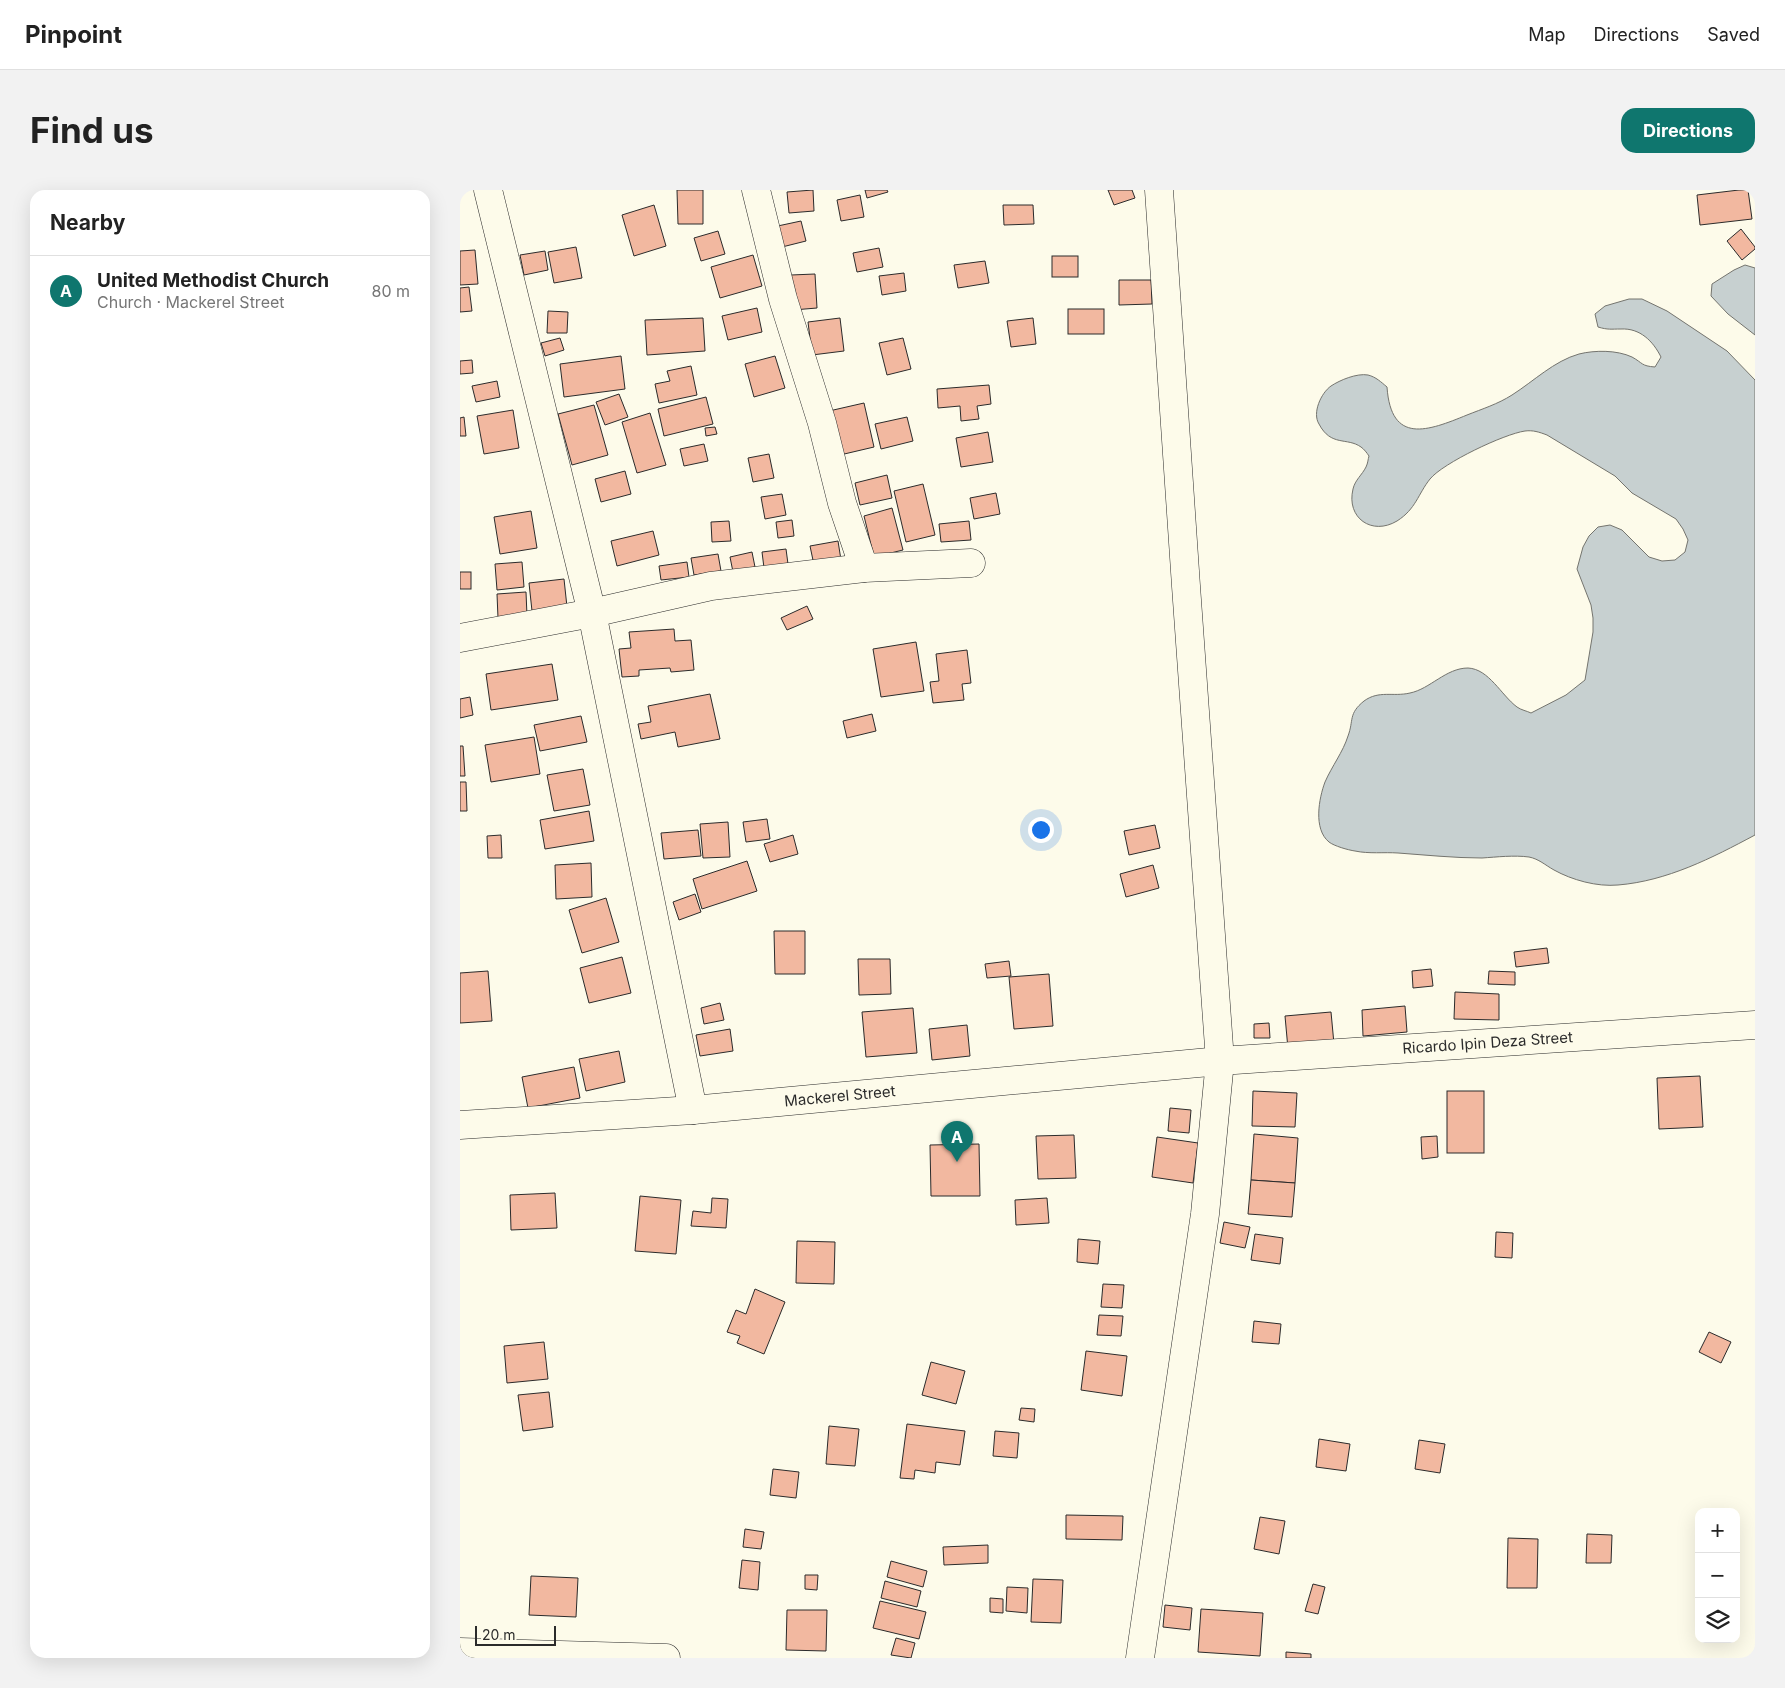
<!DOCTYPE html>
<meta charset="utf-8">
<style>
:root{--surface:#fff;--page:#f2f2f2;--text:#222;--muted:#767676;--line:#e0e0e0;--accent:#0f766e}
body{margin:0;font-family:Inter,sans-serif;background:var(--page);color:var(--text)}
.controls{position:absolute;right:15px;bottom:15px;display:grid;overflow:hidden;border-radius:10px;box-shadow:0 5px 20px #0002}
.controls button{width:45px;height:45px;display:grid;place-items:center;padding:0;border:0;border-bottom:1px solid var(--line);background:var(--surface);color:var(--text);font:25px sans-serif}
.scale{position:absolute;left:15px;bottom:12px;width:81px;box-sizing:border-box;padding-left:5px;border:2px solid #2b2b2b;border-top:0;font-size:14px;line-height:18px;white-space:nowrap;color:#2b2b2b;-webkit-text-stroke:4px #fdfbea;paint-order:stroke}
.you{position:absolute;left:580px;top:639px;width:18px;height:18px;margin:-12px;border:4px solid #fff;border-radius:50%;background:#1a73e8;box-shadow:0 0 0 8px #1a73e833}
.badge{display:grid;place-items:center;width:32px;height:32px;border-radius:50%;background:var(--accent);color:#fff;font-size:16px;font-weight:700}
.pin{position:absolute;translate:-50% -41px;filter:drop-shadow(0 1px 2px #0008)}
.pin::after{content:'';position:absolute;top:26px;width:18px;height:15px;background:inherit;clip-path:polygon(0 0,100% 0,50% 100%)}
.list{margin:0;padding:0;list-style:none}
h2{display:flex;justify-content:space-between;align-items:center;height:65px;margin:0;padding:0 20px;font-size:21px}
h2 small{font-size:16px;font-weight:400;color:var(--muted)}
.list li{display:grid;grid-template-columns:32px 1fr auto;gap:15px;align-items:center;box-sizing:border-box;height:70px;padding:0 20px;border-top:1px solid var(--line)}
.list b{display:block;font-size:19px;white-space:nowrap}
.list p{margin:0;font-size:16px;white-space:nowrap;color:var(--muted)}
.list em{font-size:16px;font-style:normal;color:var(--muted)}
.icon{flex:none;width:28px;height:28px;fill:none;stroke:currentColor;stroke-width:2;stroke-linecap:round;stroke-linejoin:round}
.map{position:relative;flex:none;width:1295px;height:1468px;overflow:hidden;border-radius:15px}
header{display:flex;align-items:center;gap:30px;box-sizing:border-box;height:70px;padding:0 25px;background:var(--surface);border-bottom:1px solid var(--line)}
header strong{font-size:24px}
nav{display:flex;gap:28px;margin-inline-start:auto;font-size:18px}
.intro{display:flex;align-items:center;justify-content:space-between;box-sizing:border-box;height:120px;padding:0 30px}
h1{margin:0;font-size:35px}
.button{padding:12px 22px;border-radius:15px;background:var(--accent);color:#fff;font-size:18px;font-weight:700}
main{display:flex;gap:30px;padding:0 30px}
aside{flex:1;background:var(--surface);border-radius:15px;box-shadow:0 5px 20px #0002}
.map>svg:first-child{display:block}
.water{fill:#c7d0d0;stroke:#74746e}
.building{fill:#f2b8a0;stroke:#2b2b2b}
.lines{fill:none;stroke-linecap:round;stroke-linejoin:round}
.minor-casing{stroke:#2b2b2b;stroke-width:29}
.minor{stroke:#fdfbea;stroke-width:28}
.labels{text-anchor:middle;stroke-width:4;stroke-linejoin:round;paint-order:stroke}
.street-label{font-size:15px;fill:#2b2b2b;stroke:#fdfbea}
</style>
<header>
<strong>Pinpoint</strong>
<nav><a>Map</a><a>Directions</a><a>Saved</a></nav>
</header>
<div class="intro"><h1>Find us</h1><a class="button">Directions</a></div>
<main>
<aside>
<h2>Nearby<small></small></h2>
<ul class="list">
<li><span class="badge">A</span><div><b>United Methodist Church</b><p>Church · Mackerel Street</p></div><em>80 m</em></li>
</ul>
</aside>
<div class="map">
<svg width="1295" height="1468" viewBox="0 0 1295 1468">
<rect width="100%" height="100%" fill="#fdfbea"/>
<g class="water">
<path d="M1285,75L1295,78V145L1268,124L1251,106L1252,94L1274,80Z"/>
<path d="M1169,109H1182L1207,121L1267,161L1295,190V645C1252,668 1207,691 1158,695C1137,697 1112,690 1094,680C1085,675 1079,669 1069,667C1054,665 1037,667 1022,668C994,668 966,665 938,663C924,662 909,664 895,661C888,660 874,656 869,652C853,639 859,608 865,592C872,576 883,562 888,546C894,530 888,524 904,511C919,500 933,507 950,503C970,499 986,478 1008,478C1029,479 1041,505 1057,517C1061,520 1067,521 1071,523L1106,505L1125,490L1133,442V428L1131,415L1117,379L1123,357L1129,346L1138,337L1150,335L1162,340L1189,367L1202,371L1215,370L1225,362L1228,350L1223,339L1216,329L1172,303L1155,286L1087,245C1079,242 1073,240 1065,241C1044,244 983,273 970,289C958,304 956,319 937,331C912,346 886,328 893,299C895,290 902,285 906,277C908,273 908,269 909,266C907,263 904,259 901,257C887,247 871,257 859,234C852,223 861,203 871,196C880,190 897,183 908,185C916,187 921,192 927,197C931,255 968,241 1007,225C1022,219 1038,214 1052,205C1074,191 1094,171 1119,164C1135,160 1157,160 1172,167C1183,173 1181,176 1195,177L1201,167C1193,151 1180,138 1161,139C1151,139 1148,140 1138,137L1135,124L1145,116Z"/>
</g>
<g class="building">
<path d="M217,0H243V34H218Z"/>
<path d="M353,0L354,21L329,23L327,2Z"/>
<path d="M405,0H427L428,2L407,8Z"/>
<path d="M648,0H672L675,8L654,15Z"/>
<path d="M1279,0H1288L1292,29L1240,35L1237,5Z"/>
<path d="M400,5L404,27L381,31L377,10Z"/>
<path d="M194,15L206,56L174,66L162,25Z"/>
<path d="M543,15H573L574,34L544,35Z"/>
<path d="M341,31L346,51L318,58L313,37Z"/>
<path d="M1281,39L1295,57V59L1282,70L1267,51Z"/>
<path d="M258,41L265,64L241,71L234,48Z"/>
<path d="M116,57L122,88L94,93L88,62Z"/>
<path d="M419,58L423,77L397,82L393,63Z"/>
<path d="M15,60L18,94L0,95V61Z"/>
<path d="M85,61L88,80L64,85L60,65Z"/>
<path d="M293,65L302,96L260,108L251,77Z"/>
<rect x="592" y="66" width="26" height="21"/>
<path d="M525,71L529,93L498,98L494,75Z"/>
<path d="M444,83L446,101L422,105L419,86Z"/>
<path d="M355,84L357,118L333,120L331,85Z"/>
<path d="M659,90H691L692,114L659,115Z"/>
<path d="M9,97L12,121L0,122V98Z"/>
<path d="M297,118L302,142L268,150L262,126Z"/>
<rect x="608" y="119" width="36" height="25"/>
<path d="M88,121L108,122L107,143H87Z"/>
<path d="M243,128L245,161L187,165L185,130Z"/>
<path d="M380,128L384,161L352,165L348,132Z"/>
<path d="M573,128L576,154L551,157L547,131Z"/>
<path d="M100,148L104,160L85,166L81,153Z"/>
<path d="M443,148L451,179L427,185L419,153Z"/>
<path d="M161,166L165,199L104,207L100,174Z"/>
<path d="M315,166L325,198L294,207L285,174Z"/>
<path d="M12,170L13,183L0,184V171Z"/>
<path d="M231,176L237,205L199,213L195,194L210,191L207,181Z"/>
<path d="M37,191L40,207L16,212L12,196Z"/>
<path d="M529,195L531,214L517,216L519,229L501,231L500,216L478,218L477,199Z"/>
<path d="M159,204L168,227L145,235L136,212Z"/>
<path d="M246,207L253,234L204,246L198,219Z"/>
<path d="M404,213L414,257L380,265L369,221Z"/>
<path d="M134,215L148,265L112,275L98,224Z"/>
<path d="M53,220L59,258L24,264L17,226Z"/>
<path d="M190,223L206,275L177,283L162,232Z"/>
<path d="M4,227L6,246H0V228Z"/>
<path d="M447,227L453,251L421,259L415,234Z"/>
<path d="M255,237L257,244L246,246L245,238Z"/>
<path d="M528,242L533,272L501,277L496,248Z"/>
<path d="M244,254L248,271L224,276L220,259Z"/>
<path d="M309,264L314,288L293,292L288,268Z"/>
<path d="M165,281L171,304L141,312L135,289Z"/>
<path d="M427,285L432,308L400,315L395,293Z"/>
<path d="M463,294L475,345L446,352L434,301Z"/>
<path d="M536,303L540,324L514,329L510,308Z"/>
<path d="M322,304L326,325L305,329L301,307Z"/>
<path d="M432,318L443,360L414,367L404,326Z"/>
<path d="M71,321L77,358L40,364L34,327Z"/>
<path d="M332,330L334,346L318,348L316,332Z"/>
<path d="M269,331L271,351L252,352L251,332Z"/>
<path d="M509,331L511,350L481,352L479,334Z"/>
<path d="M193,341L199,365L157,376L151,351Z"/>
<path d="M378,351L381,370L354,375L350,356Z"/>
<path d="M326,359L328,374L304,378L302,362Z"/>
<path d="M292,362L295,377L273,382L270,367Z"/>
<path d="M258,364L261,381L234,385L231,368Z"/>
<path d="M62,372L64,397L37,400L35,374Z"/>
<path d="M227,372L229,387L201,390L199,376Z"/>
<rect x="0" y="382" width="11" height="17"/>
<path d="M104,389L107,417L72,421L69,393Z"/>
<path d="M66,402L67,426L38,428L37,404Z"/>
<path d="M347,416L353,429L327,440L321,428Z"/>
<path d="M214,439L215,451L231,450L234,480L211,482L210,478L179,480V486L162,487L159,459L171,458L169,442Z"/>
<path d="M456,452L464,501L421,507L413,459Z"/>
<path d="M507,460L511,493L502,494L504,510L473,513L470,492L479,491L476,464Z"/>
<path d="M92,474L98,510L31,520L26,484Z"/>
<path d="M250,504L260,549L218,557L215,542L181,549L178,534L191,532L188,516Z"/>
<path d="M10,507L13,525L0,528V509Z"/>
<path d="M412,524L416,541L387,548L383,531Z"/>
<path d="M121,526L127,552L80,561L74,535Z"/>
<path d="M74,547L80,584L31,592L25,555Z"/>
<path d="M0,556H3L5,586H0Z"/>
<path d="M123,579L130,615L94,621L87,585Z"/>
<path d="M0,592H6L7,621H0Z"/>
<path d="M129,621L134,651L85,659L80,630Z"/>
<path d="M307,629L310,649L286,652L283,632Z"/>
<path d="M268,632L270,667L243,668L240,634Z"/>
<path d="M695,635L700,658L669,665L664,641Z"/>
<path d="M238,640L241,666L204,669L201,643Z"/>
<path d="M41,645L42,668H28L27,646Z"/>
<path d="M333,645L338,664L310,672L304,654Z"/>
<path d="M287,671L297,701L242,719L233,689Z"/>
<path d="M131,673L132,707L96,709L95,675Z"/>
<path d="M693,675L699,698L666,707L660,684Z"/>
<path d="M235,704L241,722L219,730L213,712Z"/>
<path d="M146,708L159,752L122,763L109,720Z"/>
<path d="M314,741H345V784H315Z"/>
<path d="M1087,758L1089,773L1056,777L1054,762Z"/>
<path d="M162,767L171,803L129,813L120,778Z"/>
<path d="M398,769H430L431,804L399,805Z"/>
<path d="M549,771L551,786L527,788L525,774Z"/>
<path d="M971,779L973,796L953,798L952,781Z"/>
<path d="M28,781L32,831L0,833V783Z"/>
<path d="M1029,781L1055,782V795L1028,794Z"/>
<path d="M589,784L593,836L554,839L549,787Z"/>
<path d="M995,802L1039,804V830L994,829Z"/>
<path d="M260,813L264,830L244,834L241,818Z"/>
<path d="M945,816L947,842L903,846L902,820Z"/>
<path d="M453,818L457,863L406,867L402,822Z"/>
<path d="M871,822L874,854L828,859L825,826Z"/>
<path d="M809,833L810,848H794V834Z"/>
<path d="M507,835L510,866L472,870L469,839Z"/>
<path d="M270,839L273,861L240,866L236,845Z"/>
<path d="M159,861L165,892L126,901L119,869Z"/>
<path d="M114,877L120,908L68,918L62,887Z"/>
<path d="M1240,886L1243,937L1199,939L1197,888Z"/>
<path d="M793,901L837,903L835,937L792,936Z"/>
<rect x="987" y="901" width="37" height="62"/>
<path d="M710,918L731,920L729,943L708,941Z"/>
<path d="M794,944L838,948L835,993L791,990Z"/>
<path d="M614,945L616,988L578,989L576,946Z"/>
<path d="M977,946L978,967L962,969L961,947Z"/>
<path d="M697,947L738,953L733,993L692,987Z"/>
<path d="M519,954L520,1006H471L470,955Z"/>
<path d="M791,990L835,993L832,1027L788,1024Z"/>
<path d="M95,1003L97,1038L51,1040L50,1005Z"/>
<path d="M180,1006L221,1010L216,1064L175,1061Z"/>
<path d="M252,1008L268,1009L266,1038L231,1036L233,1021L251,1023Z"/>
<path d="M587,1008L589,1033L556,1035L555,1010Z"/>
<path d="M764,1032L790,1037L785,1058L760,1053Z"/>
<path d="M1036,1042L1053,1043L1052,1068L1035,1067Z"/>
<path d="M795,1044L823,1048L820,1074L791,1070Z"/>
<path d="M618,1049L640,1051L638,1074L617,1072Z"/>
<path d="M337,1051L375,1052L374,1094L336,1093Z"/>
<path d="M643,1094L664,1095L662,1118L641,1117Z"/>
<path d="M295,1099L325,1112L304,1164L277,1153L280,1146L267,1142L276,1120L286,1124Z"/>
<path d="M639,1125L663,1126L661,1146L637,1145Z"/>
<path d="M794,1131L821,1134L819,1154L792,1152Z"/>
<path d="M1249,1142L1271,1152L1261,1173L1239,1162Z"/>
<path d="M84,1152L88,1189L47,1193L44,1156Z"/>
<path d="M626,1161L667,1166L662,1206L621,1200Z"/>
<path d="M471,1172L505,1181L496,1214L462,1205Z"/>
<path d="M89,1202L93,1237L63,1241L58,1205Z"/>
<path d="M561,1218L575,1219L574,1232L559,1230Z"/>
<path d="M447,1234L505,1241L500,1275L476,1272L475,1283L455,1280L454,1289L440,1288Z"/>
<path d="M369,1236L399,1239L395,1276L366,1274Z"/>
<path d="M535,1241L559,1243L557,1268L533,1266Z"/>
<path d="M859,1249L890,1254L886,1281L856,1277Z"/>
<path d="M959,1250L985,1254L980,1283L955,1279Z"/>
<path d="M313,1279L339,1282L336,1308L310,1305Z"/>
<path d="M606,1325L663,1326L662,1350L606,1349Z"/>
<path d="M800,1327L825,1331L819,1364L794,1359Z"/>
<path d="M285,1339L304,1342L301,1359L283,1357Z"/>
<path d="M1127,1344L1152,1345L1151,1373H1126Z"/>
<path d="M1048,1348L1078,1349L1077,1398H1047Z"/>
<path d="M528,1355V1373L484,1375L483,1357Z"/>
<path d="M282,1370L300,1372L298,1400L279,1398Z"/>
<path d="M431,1371L467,1381L463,1397L427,1387Z"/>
<path d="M345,1385H358L357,1400L345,1399Z"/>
<path d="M71,1386L118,1388L116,1427L69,1425Z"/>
<path d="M573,1389L603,1390L601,1433L571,1432Z"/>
<path d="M425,1391L461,1401L457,1417L421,1408Z"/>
<path d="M853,1394L865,1397L858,1424L845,1421Z"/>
<path d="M547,1397L568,1398L567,1423L546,1421Z"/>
<path d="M530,1408L543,1409V1423L530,1422Z"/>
<path d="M420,1411L466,1422L459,1449L413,1438Z"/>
<path d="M705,1415L732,1418L730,1440L703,1437Z"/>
<path d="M741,1419L803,1423L800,1466L738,1462Z"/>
<path d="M327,1420H367L366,1461L326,1460Z"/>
<path d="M436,1448L455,1453L451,1468L431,1465Z"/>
<path d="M826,1462L851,1464V1468H826Z"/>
</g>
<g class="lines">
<defs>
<g id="minor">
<path d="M28,0L132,423L233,920"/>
<path d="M296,0L323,109L362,233L382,313L404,378"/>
<path d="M0,448L132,423L251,396L404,378L511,373"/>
<path id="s1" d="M0,935L233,920L760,871L1295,835"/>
<path d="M0,1462L206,1468"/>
<path d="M680,1468L745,1024L760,871L726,396L699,0"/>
</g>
</defs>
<use href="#minor" class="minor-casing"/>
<use href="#minor" class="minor"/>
</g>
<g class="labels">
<g class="street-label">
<text dy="5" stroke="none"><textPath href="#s1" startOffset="1031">Ricardo Ipin Deza Street</textPath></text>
<text dy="5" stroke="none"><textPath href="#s1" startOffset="381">Mackerel Street</textPath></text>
</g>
</g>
</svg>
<div class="controls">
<button>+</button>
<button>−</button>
<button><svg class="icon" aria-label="layers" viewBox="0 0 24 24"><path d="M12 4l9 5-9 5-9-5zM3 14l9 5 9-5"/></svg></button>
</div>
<div class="scale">20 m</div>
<div class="you"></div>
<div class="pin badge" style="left:497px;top:972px">A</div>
</div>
</main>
